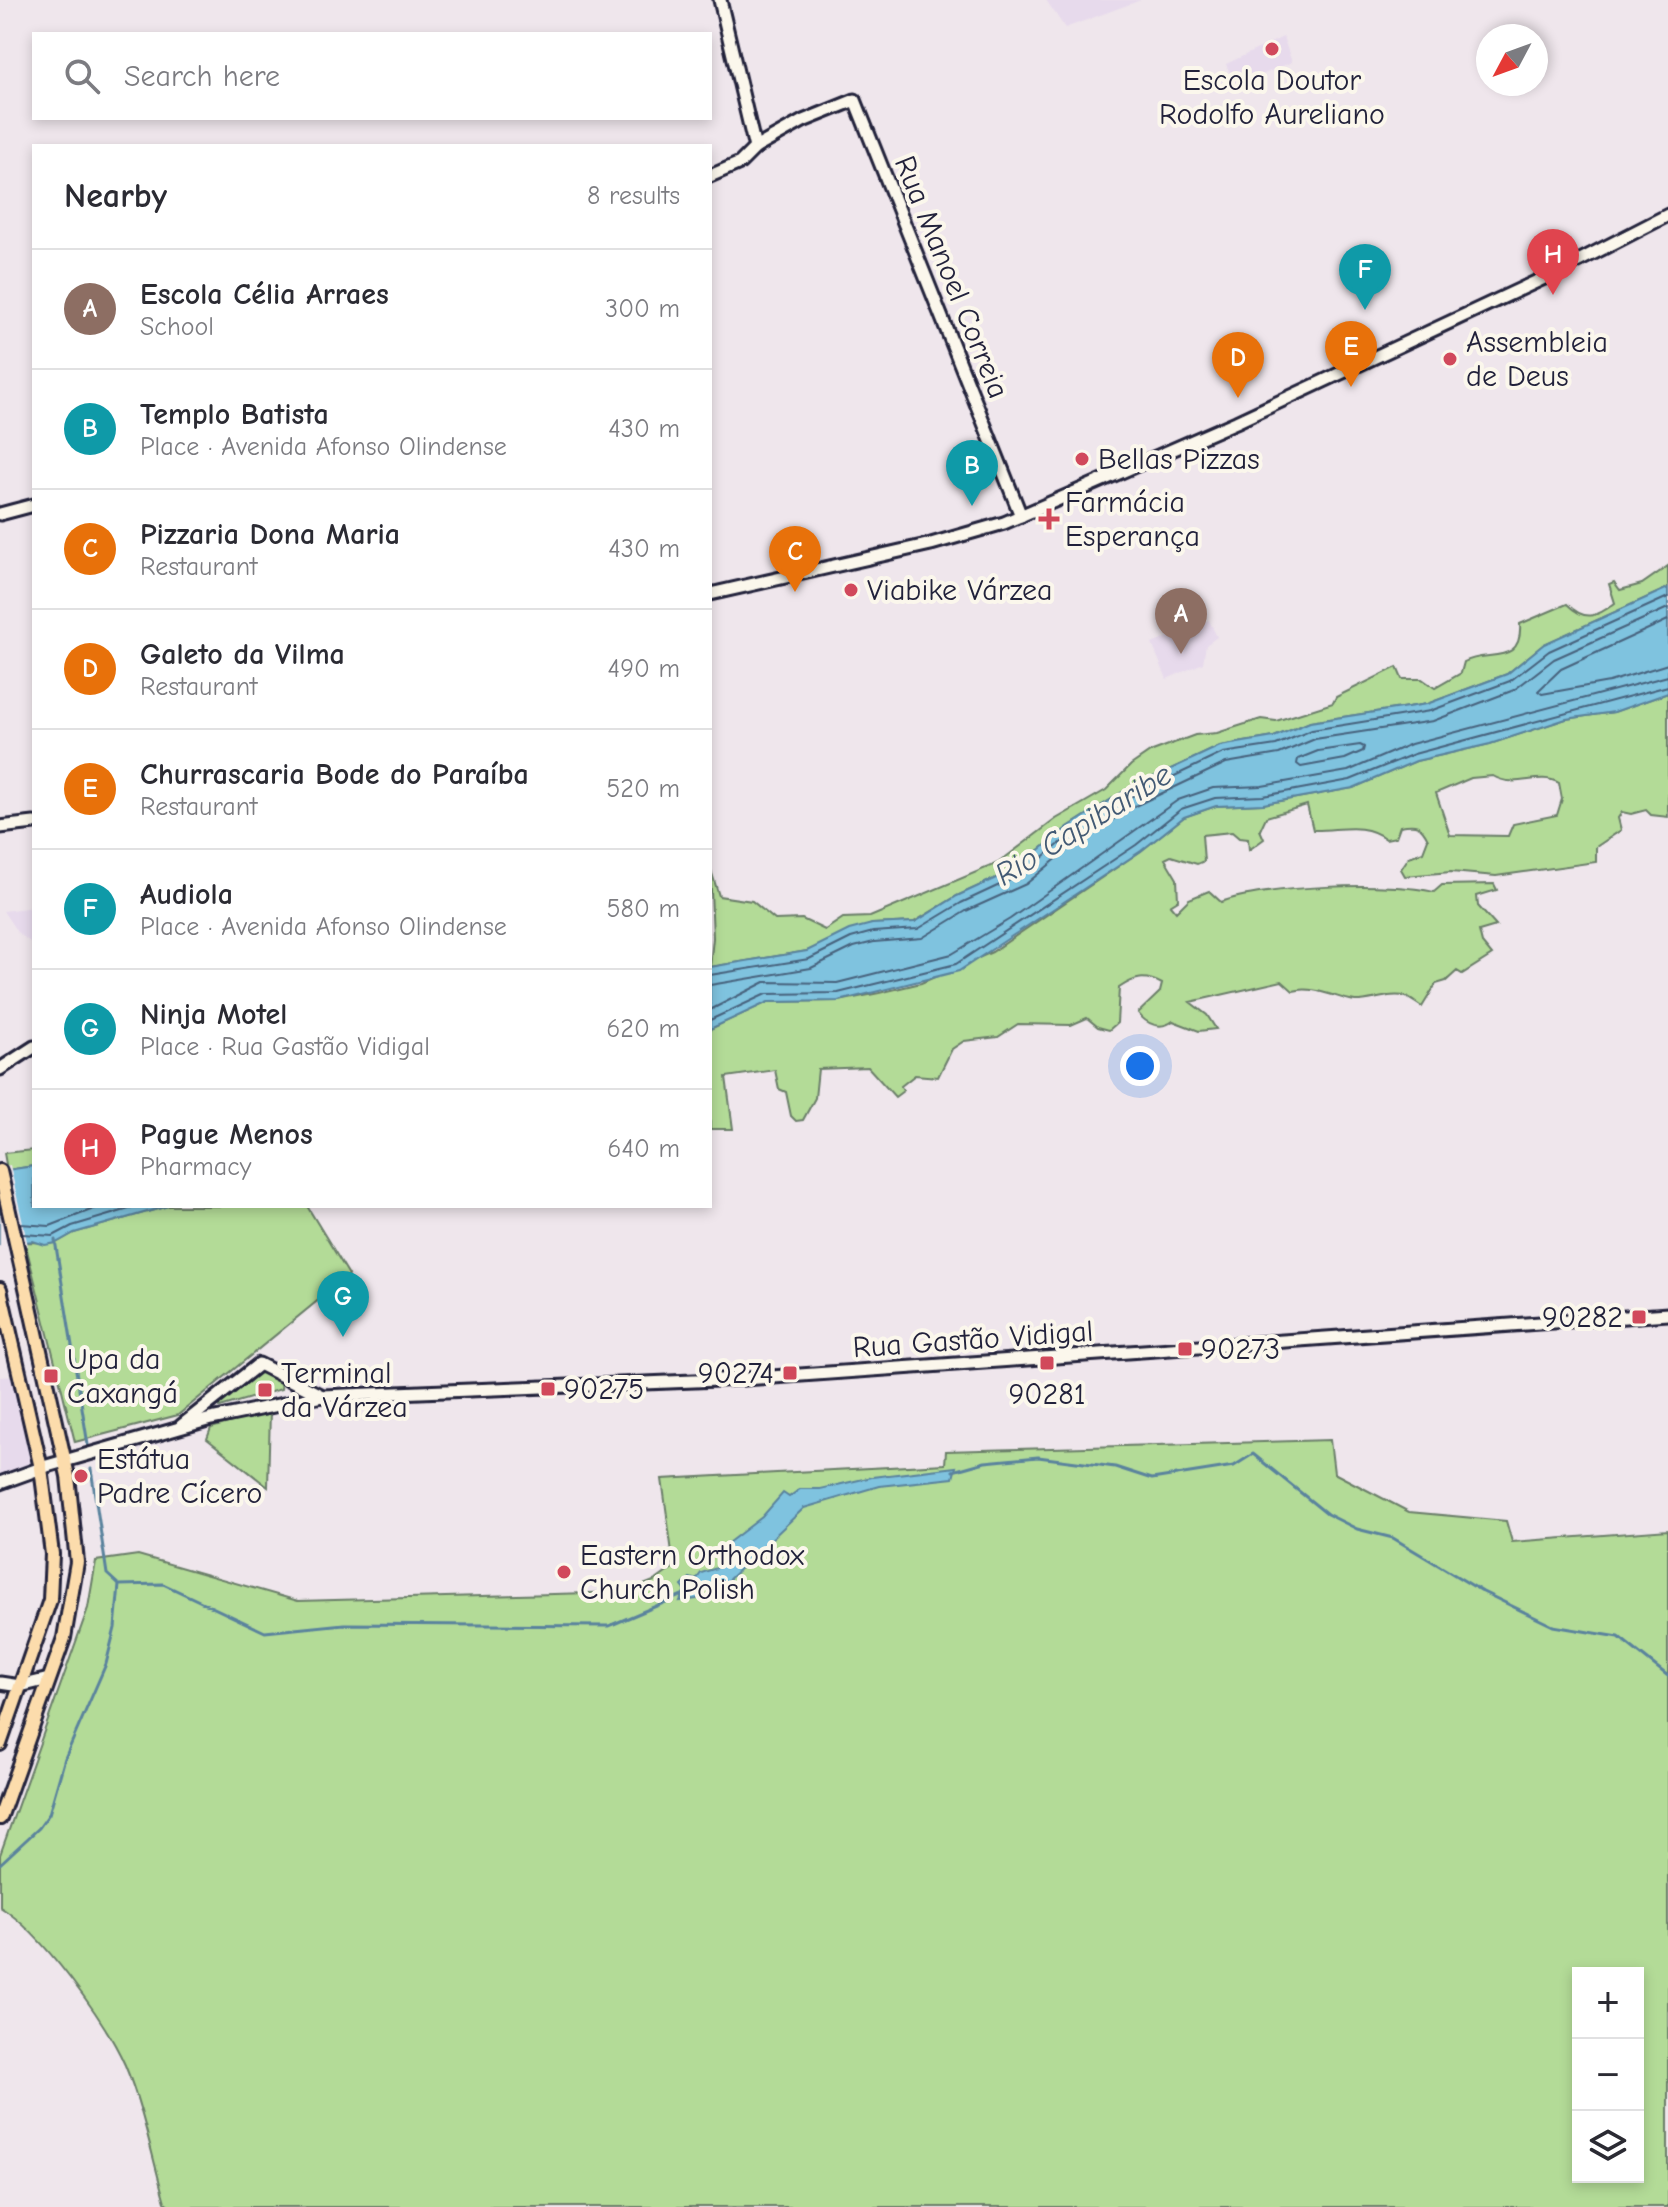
<!DOCTYPE html>
<meta charset="utf-8">
<style>
:root{--surface:#fff;--page:#f2f2f3;--text:#2b2b33;--muted:#7c7c81;--line:#e1e1e2;--accent:#7c3aed}
body{margin:0;font-family:"Comic Neue",sans-serif;background:var(--page);color:var(--text)}
.controls{position:absolute;right:24px;bottom:24px;display:grid;overflow:hidden;border-radius:0px;box-shadow:0 4px 12px #0003}
.controls button{width:72px;height:72px;display:grid;place-items:center;padding:0;border:0;border-bottom:2px solid var(--line);background:var(--surface);color:var(--text);font:40px sans-serif}
.compass{position:absolute;left:1476px;top:24px;width:72px;height:72px;border-radius:50%;background:var(--surface);box-shadow:0 4px 12px #0003;rotate:229deg}
.you{position:absolute;left:1140px;top:1066px;width:28px;height:28px;margin:-20px;border:6px solid #fff;border-radius:50%;background:#1a73e8;box-shadow:0 0 0 12px #1a73e833}
.badge{display:grid;place-items:center;width:52px;height:52px;border-radius:50%;background:var(--accent);color:#fff;font-size:26px;font-weight:700}
.pin{position:absolute;translate:-50% -66px;filter:drop-shadow(0 2px 4px #0008)}
.pin::after{content:'';position:absolute;top:42px;width:28px;height:24px;background:inherit;clip-path:polygon(0 0,100% 0,50% 100%)}
.list{margin:0;padding:0;list-style:none}
h2{display:flex;justify-content:space-between;align-items:center;height:104px;margin:0;padding:0 32px;font-size:34px}
h2 small{font-size:26px;font-weight:400;color:var(--muted)}
.list li{display:grid;grid-template-columns:52px 1fr auto;gap:24px;align-items:center;box-sizing:border-box;height:120px;padding:0 32px;border-top:2px solid var(--line)}
.list b{display:block;font-size:30px;white-space:nowrap}
.list p{margin:0;font-size:26px;white-space:nowrap;color:var(--muted)}
.list em{font-size:26px;font-style:normal;color:var(--muted)}
.icon{flex:none;width:44px;height:44px;fill:none;stroke:currentColor;stroke-width:2;stroke-linecap:round;stroke-linejoin:round}
.map{position:relative;flex:none;width:1668px;height:2207px;overflow:hidden}
.search{position:absolute;background:var(--surface);box-shadow:0 4px 12px #0003;left:32px;top:32px;width:680px;height:88px;display:flex;align-items:center;gap:20px;box-sizing:border-box;padding:0 28px;border-radius:0px;color:var(--muted);font-size:30px}
.panel{position:absolute;background:var(--surface);box-shadow:0 4px 12px #0003;left:32px;top:144px;width:680px;height:1064px;border-radius:0px}
.map>svg:first-child{display:block}
.built{fill:#e7daec}
.green{fill:#b3db97;stroke:#6a7e69;stroke-width:2;fill-rule:evenodd}
.water{fill:#7fc3df;stroke:#5a839d;stroke-width:2}
.pier{fill:#efe6ec}
.lines{fill:none;stroke-linecap:round;stroke-linejoin:round}
.shore{stroke:#47627d;stroke-width:2}
.stream{stroke:#5a839d;stroke-width:3}
.secondary-casing{stroke:#22223b;stroke-width:17}
.primary-casing{stroke:#22223b;stroke-width:18}
.secondary{stroke:#fbf7ec;stroke-width:11}
.primary{stroke:#fcdcac;stroke-width:12}
.poi-dot{fill:#d1495b;stroke:#fbf7ec;stroke-width:3}
.labels{text-anchor:middle;stroke-width:8;stroke-linejoin:round;paint-order:stroke}
.poi-label{font-size:30px;fill:#22223b;stroke:#fbf7ec;text-anchor:start}
.street-label{font-size:30px;fill:#22223b;stroke:#fbf7ec}
.water-label{font-size:32px;font-style:italic;fill:#435a74;stroke:#fbf7ec}
</style>
<div class="map">
<svg width="1668" height="2207" viewBox="0 0 1668 2207">
<rect width="100%" height="100%" fill="#efe6ec"/>
<filter id="ink" filterUnits="userSpaceOnUse"><feTurbulence type="fractalNoise" baseFrequency=".0125" numOctaves="2"/><feDisplacementMap in="SourceGraphic" scale="16" xChannelSelector="R" yChannelSelector="G"/><feConvolveMatrix kernelMatrix="1 2 1 2 8 2 1 2 1" color-interpolation-filters="sRGB"/></filter>
<g filter="url(#ink)">
<g class="built">
<path d="M1046,0H1141L1065,28Z"/>
<path d="M1283,37L1292,62L1235,86L1226,64Z"/>
<path d="M1209,620L1217,637L1206,645L1203,663L1167,679L1152,644Z"/>
<path d="M34,907V945L17,932L3,911Z"/>
<path d="M15,1376L35,1464L0,1477V1377Z"/>
</g>
<g class="green">
<path d="M1668,566V588L1544,644L1507,674L1427,704L1310,722L1274,737L1220,746L1126,790L1068,827L1016,869L957,896L914,922L872,924L807,951L710,967L713,938L710,867L719,896L752,901L775,920L802,919L825,930L843,918L870,917L998,863L1056,819L1106,790L1131,765L1150,752L1195,735L1217,733L1261,719L1276,721L1333,703L1336,697L1397,667L1402,679H1422L1435,688L1461,673L1464,662C1486,649 1523,667 1520,624L1567,604C1585,622 1597,617 1615,603L1609,584L1614,582L1620,590L1642,584Z"/>
<path d="M1668,693V817L1651,815L1646,810L1631,814L1622,812L1618,818L1621,830L1596,847V862L1496,876L1451,872L1405,876L1401,869L1409,857L1423,852L1428,839C1421,824 1416,823 1400,826L1396,837L1386,839C1363,821 1339,831 1313,830L1307,805L1266,817L1260,830L1264,839L1249,850L1248,839L1239,838L1232,832L1202,835L1204,861L1197,864L1171,856L1165,859L1177,879L1178,900L1170,905L1176,912L1189,899L1209,891L1221,902C1260,886 1393,881 1434,892L1442,885L1494,884L1497,890L1477,896L1478,906L1496,926L1479,931L1482,943L1492,955L1462,974L1457,971L1446,981L1436,984L1422,1007C1417,1004 1411,999 1406,997C1392,992 1369,1002 1355,1001C1335,998 1314,985 1293,991L1282,981L1190,1002L1207,1015L1216,1029L1199,1031L1173,1021C1161,1030 1147,1025 1138,1013L1160,992L1162,984C1145,975 1135,977 1119,988L1117,1023L1109,1030L1098,1027L1087,1018L1071,1025L1018,1024L998,1037L964,1041L952,1049L938,1077L915,1075L901,1086L903,1091L895,1097L868,1067L818,1069L815,1098L803,1120L796,1121L791,1116L786,1092L779,1089L775,1070L726,1077L733,1129H710V1029L768,1002L839,1001L879,993L921,983L992,952L1141,851L1184,817L1216,806L1263,804L1353,788L1416,761L1490,744L1566,719L1614,712ZM1493,776C1517,790 1538,771 1559,783L1562,799L1557,815L1513,824L1508,836L1450,835L1436,793L1471,778Z"/>
<path d="M34,1150V1166L7,1170L4,1153Z"/>
<path d="M168,1206H307L349,1275L178,1415L75,1442L25,1242L56,1243L74,1233Z"/>
<path d="M257,1369L282,1380L281,1389L220,1407L219,1403Z"/>
<path d="M270,1411L268,1487L207,1439L211,1428Z"/>
<path d="M1330,1440L1334,1473L1409,1512L1506,1521L1512,1542L1668,1530V2207H171L165,2202C152,2157 143,2108 125,2065C105,2020 41,1932 0,1907V1855L88,1608L96,1561L138,1555L298,1601L626,1592L656,1580L674,1567L662,1479L945,1464L946,1451ZM1578,1973H1638V2177H1578Z"/>
</g>
<g class="water">
<path d="M1668,588V693L1614,712L1566,719L1490,744L1416,761L1353,788L1263,804L1216,806L1184,817L1141,851L959,971L839,1001L768,1002L710,1029V967L807,951L849,930L872,924L915,922L957,896L1016,869L1068,827L1126,790L1220,746L1274,737L1310,722L1427,704L1507,674L1544,644Z"/>
<path d="M34,1166V1206H168L74,1233L56,1243L45,1245L33,1241L0,1245V1171Z"/>
<path d="M956,1467L953,1478L879,1486L804,1508L723,1585L715,1581L697,1599L680,1601L685,1590L682,1586L690,1578L696,1580L701,1573L717,1568L720,1562L716,1552L762,1517L783,1493L789,1497L800,1489H820L872,1477Z"/>
</g>
<path class="pier" d="M10,1165L28,1246L0,1249V1167Z"/>
<g class="lines">
<g class="shore">
<path d="M1668,620L1561,669L1538,691L1542,694L1609,682L1668,664"/>
<path d="M1360,745L1364,747L1363,751L1345,759L1301,767L1297,764L1298,759L1318,751Z"/>
<path d="M710,975L809,959L851,938L873,932L918,929L961,903L1021,875L1072,834L1130,797L1223,753L1276,745L1312,730L1430,711L1510,681L1549,651L1668,597"/>
<path d="M710,985L811,968L854,947L874,942L922,938L966,911L1026,884L1077,842L1135,806L1226,763L1279,754L1315,739L1433,721L1514,690L1554,659L1668,608"/>
<path d="M710,1010L765,982L837,983L952,954L1010,919L1178,800L1213,788L1262,786L1348,771L1411,744L1668,676"/>
<path d="M710,1020L766,994L838,993L956,964L1136,845L1181,809L1215,798L1263,796L1350,780L1414,754L1668,686"/>
<path d="M20,1224L50,1226L101,1206"/>
<path d="M22,1234L53,1236L72,1226L139,1206"/>
</g>
<g class="stream">
<path d="M55,1240L88,1445"/>
<path d="M91,1469L107,1574L119,1585L163,1584L265,1632L344,1624L609,1626L687,1593"/>
<path d="M953,1471L985,1462L1038,1457L1115,1467L1152,1479L1234,1466L1253,1454L1327,1514L1357,1529L1393,1538L1483,1592L1553,1626L1619,1637L1668,1676"/>
<path d="M0,1864L39,1828L49,1814L65,1758L106,1664L115,1628L119,1585"/>
</g>
<defs>
<g id="secondary">
<path d="M720,0L755,148"/>
<path d="M710,176L740,163L755,148L803,121L855,100L1021,516"/>
<path d="M0,514L34,505"/>
<path d="M710,594L931,544L1004,523L1236,422L1557,272L1668,215"/>
<path d="M0,827L34,823"/>
<path d="M0,1069L34,1047"/>
<path d="M181,1426L259,1364L322,1396"/>
<path d="M0,1483L47,1466L211,1419L322,1396L744,1379L1668,1314"/>
<path d="M0,1683L20,1686L49,1679"/>
</g>
<g id="primary">
<path d="M0,1171L68,1476L77,1562L64,1638L0,1818"/>
<path d="M0,1289L41,1468L52,1554L50,1600L0,1744"/>
</g>
</defs>
<use href="#secondary" class="secondary-casing"/>
<use href="#primary" class="primary-casing"/>
<use href="#secondary" class="secondary"/>
<use href="#primary" class="primary"/>
</g>
</g>
<g class="poi-dot">
<circle cx="1272" cy="49" r="8"/>
<circle cx="1450" cy="359" r="8"/>
<circle cx="1082" cy="459" r="8"/>
<path d="M1045 507h8v8h8v8h-8v8h-8v-8h-8v-8h8z"/>
<circle cx="851" cy="590" r="8"/>
<rect x="1631" y="1309" width="16" height="16" rx="4"/>
<rect x="1177" y="1341" width="16" height="16" rx="4"/>
<rect x="1039" y="1355" width="16" height="16" rx="4"/>
<rect x="782" y="1365" width="16" height="16" rx="4"/>
<rect x="43" y="1368" width="16" height="16" rx="4"/>
<rect x="540" y="1381" width="16" height="16" rx="4"/>
<rect x="257" y="1382" width="16" height="16" rx="4"/>
<circle cx="81" cy="1476" r="8"/>
<circle cx="564" cy="1572" r="8"/>
</g>
<g class="labels">
<g class="poi-label">
<text x="1272" y="90" text-anchor="middle">Escola Doutor<tspan x="1272" dy="34">Rodolfo Aureliano</tspan></text>
<text x="1466" y="352">Assembleia<tspan x="1466" dy="34">de Deus</tspan></text>
<text x="1098" y="469">Bellas Pizzas</text>
<text x="1065" y="512">Farmácia<tspan x="1065" dy="34">Esperança</tspan></text>
<text x="867" y="600">Viabike Várzea</text>
<text x="1623" y="1327" text-anchor="end">90282</text>
<text x="1201" y="1359">90273</text>
<text x="67" y="1369">Upa da<tspan x="67" dy="34">Caxangá</tspan></text>
<text x="281" y="1383">Terminal<tspan x="281" dy="34">da Várzea</tspan></text>
<text x="774" y="1383" text-anchor="end">90274</text>
<text x="564" y="1399">90275</text>
<text x="1047" y="1404" text-anchor="middle">90281</text>
<text x="97" y="1469">Estátua<tspan x="97" dy="34">Padre Cícero</tspan></text>
<text x="580" y="1565">Eastern Orthodox<tspan x="580" dy="34">Church Polish</tspan></text>
</g>
<g class="street-label">
<text transform="translate(952 277) rotate(68)" y="10">Rua Manoel Correia</text>
<text transform="translate(973 1339) rotate(-4)" y="10">Rua Gastão Vidigal</text>
</g>
<g class="water-label">
<text transform="translate(1083 824) rotate(-32)" y="11">Rio Capibaribe</text>
</g>
</g>
</svg>
<div class="controls">
<button>+</button>
<button>−</button>
<button><svg class="icon" aria-label="layers" viewBox="0 0 24 24"><path d="M12 4l9 5-9 5-9-5zM3 14l9 5 9-5"/></svg></button>
</div>
<svg class="compass" viewBox="-18 -18 36 36"><path d="M0-13l5 13h-10z" fill="#e53935"/><path d="M0 13l5-13h-10z" fill="#7c7c81"/></svg>
<div class="you"></div>
<div class="pin badge" style="left:1181px;top:654px;background:#8d6e63">A</div>
<div class="pin badge" style="left:972px;top:506px;background:#0f9aa8">B</div>
<div class="pin badge" style="left:795px;top:592px;background:#e8710a">C</div>
<div class="pin badge" style="left:1238px;top:398px;background:#e8710a">D</div>
<div class="pin badge" style="left:1351px;top:387px;background:#e8710a">E</div>
<div class="pin badge" style="left:1365px;top:310px;background:#0f9aa8">F</div>
<div class="pin badge" style="left:343px;top:1337px;background:#0f9aa8">G</div>
<div class="pin badge" style="left:1553px;top:295px;background:#e0444e">H</div>
<div class="search"><svg class="icon" aria-label="search" viewBox="0 0 24 24"><circle cx="10" cy="10" r="6"/><path d="M15 15l6 6"/></svg>Search here</div>
<section class="panel">
<h2>Nearby<small>8 results</small></h2>
<ul class="list">
<li><span class="badge" style="background:#8d6e63">A</span><div><b>Escola Célia Arraes</b><p>School</p></div><em>300 m</em></li>
<li><span class="badge" style="background:#0f9aa8">B</span><div><b>Templo Batista</b><p>Place · Avenida Afonso Olindense</p></div><em>430 m</em></li>
<li><span class="badge" style="background:#e8710a">C</span><div><b>Pizzaria Dona Maria</b><p>Restaurant</p></div><em>430 m</em></li>
<li><span class="badge" style="background:#e8710a">D</span><div><b>Galeto da Vilma</b><p>Restaurant</p></div><em>490 m</em></li>
<li><span class="badge" style="background:#e8710a">E</span><div><b>Churrascaria Bode do Paraíba</b><p>Restaurant</p></div><em>520 m</em></li>
<li><span class="badge" style="background:#0f9aa8">F</span><div><b>Audiola</b><p>Place · Avenida Afonso Olindense</p></div><em>580 m</em></li>
<li><span class="badge" style="background:#0f9aa8">G</span><div><b>Ninja Motel</b><p>Place · Rua Gastão Vidigal</p></div><em>620 m</em></li>
<li><span class="badge" style="background:#e0444e">H</span><div><b>Pague Menos</b><p>Pharmacy</p></div><em>640 m</em></li>
</ul>
</section>
</div>
